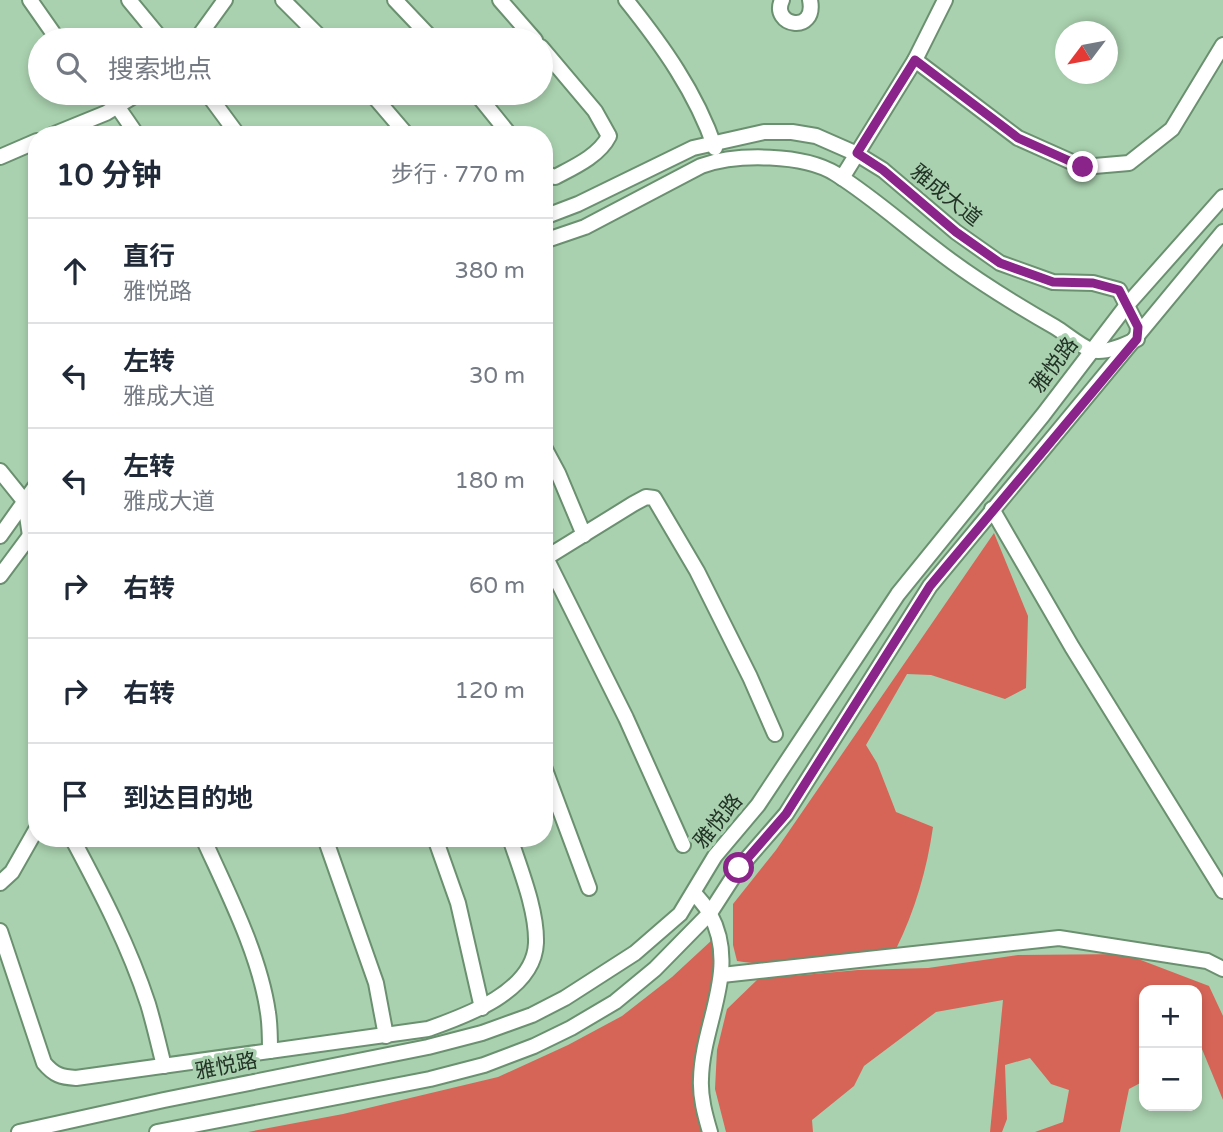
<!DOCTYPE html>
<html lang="zh">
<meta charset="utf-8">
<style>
:root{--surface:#fff;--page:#f6f6f7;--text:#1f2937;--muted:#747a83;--line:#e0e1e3}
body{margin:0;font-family:"Varela Round","Noto Sans SC",sans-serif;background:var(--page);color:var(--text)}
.controls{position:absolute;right:21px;bottom:21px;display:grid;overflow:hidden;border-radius:14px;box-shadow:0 4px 10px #0003}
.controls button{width:63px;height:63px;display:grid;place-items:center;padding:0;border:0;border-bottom:2px solid var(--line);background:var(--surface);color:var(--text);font:35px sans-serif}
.compass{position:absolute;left:1055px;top:21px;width:63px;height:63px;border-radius:50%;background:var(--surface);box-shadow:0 4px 10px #0003;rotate:238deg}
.stop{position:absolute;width:21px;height:21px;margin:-16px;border:5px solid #8b248a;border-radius:50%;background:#fff}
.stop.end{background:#8b248a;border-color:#fff;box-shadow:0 2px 7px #0008}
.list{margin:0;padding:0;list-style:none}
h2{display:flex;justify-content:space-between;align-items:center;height:91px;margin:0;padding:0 28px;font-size:30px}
h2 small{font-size:23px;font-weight:400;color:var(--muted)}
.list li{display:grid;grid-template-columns:46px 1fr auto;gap:21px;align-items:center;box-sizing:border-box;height:105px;padding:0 28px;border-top:2px solid var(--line)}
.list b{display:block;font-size:26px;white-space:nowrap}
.list p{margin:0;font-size:23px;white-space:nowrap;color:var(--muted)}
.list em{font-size:23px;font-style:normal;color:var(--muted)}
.icon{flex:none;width:38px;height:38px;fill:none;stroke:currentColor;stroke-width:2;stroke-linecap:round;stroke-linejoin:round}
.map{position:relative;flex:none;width:1223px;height:1132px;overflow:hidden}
.search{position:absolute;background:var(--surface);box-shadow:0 4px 10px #0003;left:28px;top:28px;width:525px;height:77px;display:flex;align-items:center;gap:18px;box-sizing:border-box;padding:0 24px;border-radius:38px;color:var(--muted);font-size:26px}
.panel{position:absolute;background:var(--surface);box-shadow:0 4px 10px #0003;left:28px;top:126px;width:525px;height:721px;border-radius:28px}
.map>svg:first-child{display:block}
.forest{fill:#d66558}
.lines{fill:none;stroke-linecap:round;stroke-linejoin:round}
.minor-casing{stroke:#6a9070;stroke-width:18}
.minor{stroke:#fff;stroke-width:14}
.route{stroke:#8b248a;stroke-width:9}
.labels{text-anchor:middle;stroke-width:7;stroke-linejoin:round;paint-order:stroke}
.street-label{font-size:21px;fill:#233326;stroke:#a9d1af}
</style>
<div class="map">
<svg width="1223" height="1132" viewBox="0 0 1223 1132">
<rect width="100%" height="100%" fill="#a9d1af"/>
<g class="forest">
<path d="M994,533L1028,616L1026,688L1005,699L931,675L907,674L866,745L877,763L896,812L933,827C927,869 915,911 896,949C844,956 789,970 737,961L733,945V904L776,850Z"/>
<path d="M712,940L716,978L704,1132H248L343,1114L498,1077L568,1045L622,1016L672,977Z"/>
<path d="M1125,954L1209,986L1223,1016V1100L1197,1037V990H1144V1081L1129,1089L1120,1132H1035L1063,1122L1069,1090L1051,1084L1030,1058L1005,1065L1007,1119L1002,1132H990L1003,1000L936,1012L864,1066L854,1086L812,1120L813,1132H726L715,1089L717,1050L727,1009L758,979L858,970L928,968L1018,955Z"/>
</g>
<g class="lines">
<defs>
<g id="minor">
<path d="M30,0L58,40"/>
<path d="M129,0L162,40"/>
<path d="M283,0L323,40"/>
<path d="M395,0L433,40"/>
<path d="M500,0L535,40"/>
<path d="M626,0C662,45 696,92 715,148"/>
<path d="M782,0C770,26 817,35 810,0"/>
<path d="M196,40L225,0"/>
<path d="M541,47L595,111L609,136C599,156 574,167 555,177L544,173"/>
<path d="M915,60L1018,138L1083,167L1129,163L1172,129L1223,45"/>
<path d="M104,93L117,106L137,135"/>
<path d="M207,93L238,135"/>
<path d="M371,93L407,135"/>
<path d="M476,93L510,135"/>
<path d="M52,135L106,113L139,93"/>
<path d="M0,157L37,141"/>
<path d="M842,178L915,60L945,0"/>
<path d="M544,217L578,204L693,148L764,132H792L816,136L857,154L883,170L956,232L1000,263L1053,282L1093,283L1119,290L1138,327L1137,339C1125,345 1104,354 1091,350C1080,346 1065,333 1055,327C1013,303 972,278 934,248C901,223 871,196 836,174C804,154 737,153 701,166L585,227L544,241"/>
<path d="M544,447L558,473L584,535"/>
<path d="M0,471L25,502L30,536L37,541"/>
<path d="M992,509L1072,647L1223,891"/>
<path d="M0,536L37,484"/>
<path d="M546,558L626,718L683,845"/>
<path d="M544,559L633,504L646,497L654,498L697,571L750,677L775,734"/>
<path d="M0,576L35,529"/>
<path d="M544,767L589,888"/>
<path d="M72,838C101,892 129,946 148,1004C154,1024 159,1046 164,1066"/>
<path d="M203,838C227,891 260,955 268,1013C270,1025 270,1039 270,1051"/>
<path d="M325,838L376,983L386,1036"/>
<path d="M435,838L458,903L482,1008"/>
<path d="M0,883L12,872L37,828"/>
<path d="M694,893C699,899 706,906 710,914C740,969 702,1023 701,1079C700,1097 705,1115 710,1132"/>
<path d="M0,931L44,1063C54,1075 61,1077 76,1078L428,1029C465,1016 534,992 536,943C537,910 520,869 510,838"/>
<path d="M722,975L1059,938L1207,961L1223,969"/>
<path d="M19,1132L164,1100L428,1047L482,1033L532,1015L565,998L635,953L680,914L715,856L758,805L898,594L1043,415L1127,305L1223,197"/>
<path d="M157,1132L430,1079L484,1065L534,1046L571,1028L615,1002L655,969L710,913L739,868L786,814L930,586L1223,232"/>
</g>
</defs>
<use href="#minor" class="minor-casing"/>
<use href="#minor" class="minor"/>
</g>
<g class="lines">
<path class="route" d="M739,868L786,814L930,586L1137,339L1138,327L1119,290L1093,283L1053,282L1000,263L956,232L883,170L857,153L915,60L1018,138L1083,167"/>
</g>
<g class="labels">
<g class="street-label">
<text transform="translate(946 195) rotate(39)" y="7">雅成大道</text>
<text transform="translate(1054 365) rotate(-53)" y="7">雅悦路</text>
<text transform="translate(718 821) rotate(-51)" y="7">雅悦路</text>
<text transform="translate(226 1066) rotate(-11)" y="7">雅悦路</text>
</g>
</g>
</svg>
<div class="controls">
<button>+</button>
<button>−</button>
</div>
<svg class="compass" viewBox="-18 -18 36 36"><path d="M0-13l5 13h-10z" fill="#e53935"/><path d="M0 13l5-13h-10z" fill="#747a83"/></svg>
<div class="stop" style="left:739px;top:868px"></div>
<div class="stop end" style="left:1083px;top:167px"></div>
<div class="search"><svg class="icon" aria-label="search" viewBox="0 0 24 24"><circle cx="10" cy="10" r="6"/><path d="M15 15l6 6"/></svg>搜索地点</div>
<section class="panel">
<h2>10 分钟<small>步行 · 770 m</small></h2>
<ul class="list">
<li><svg class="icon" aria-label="ahead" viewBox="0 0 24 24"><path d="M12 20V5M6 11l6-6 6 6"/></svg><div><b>直行</b><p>雅悦路</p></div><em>380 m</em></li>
<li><svg class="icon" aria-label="left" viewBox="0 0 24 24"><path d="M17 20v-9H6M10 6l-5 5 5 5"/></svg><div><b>左转</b><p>雅成大道</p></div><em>30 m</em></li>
<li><svg class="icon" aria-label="left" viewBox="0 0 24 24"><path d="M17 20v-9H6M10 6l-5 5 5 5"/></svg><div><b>左转</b><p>雅成大道</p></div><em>180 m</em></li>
<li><svg class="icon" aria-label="right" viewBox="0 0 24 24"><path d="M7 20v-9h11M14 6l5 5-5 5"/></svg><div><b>右转</b></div><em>60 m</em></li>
<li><svg class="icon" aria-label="right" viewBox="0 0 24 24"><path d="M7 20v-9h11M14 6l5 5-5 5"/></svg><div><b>右转</b></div><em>120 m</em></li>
<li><svg class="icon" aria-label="arrive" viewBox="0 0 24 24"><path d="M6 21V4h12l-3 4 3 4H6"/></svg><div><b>到达目的地</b></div></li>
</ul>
</section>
</div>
